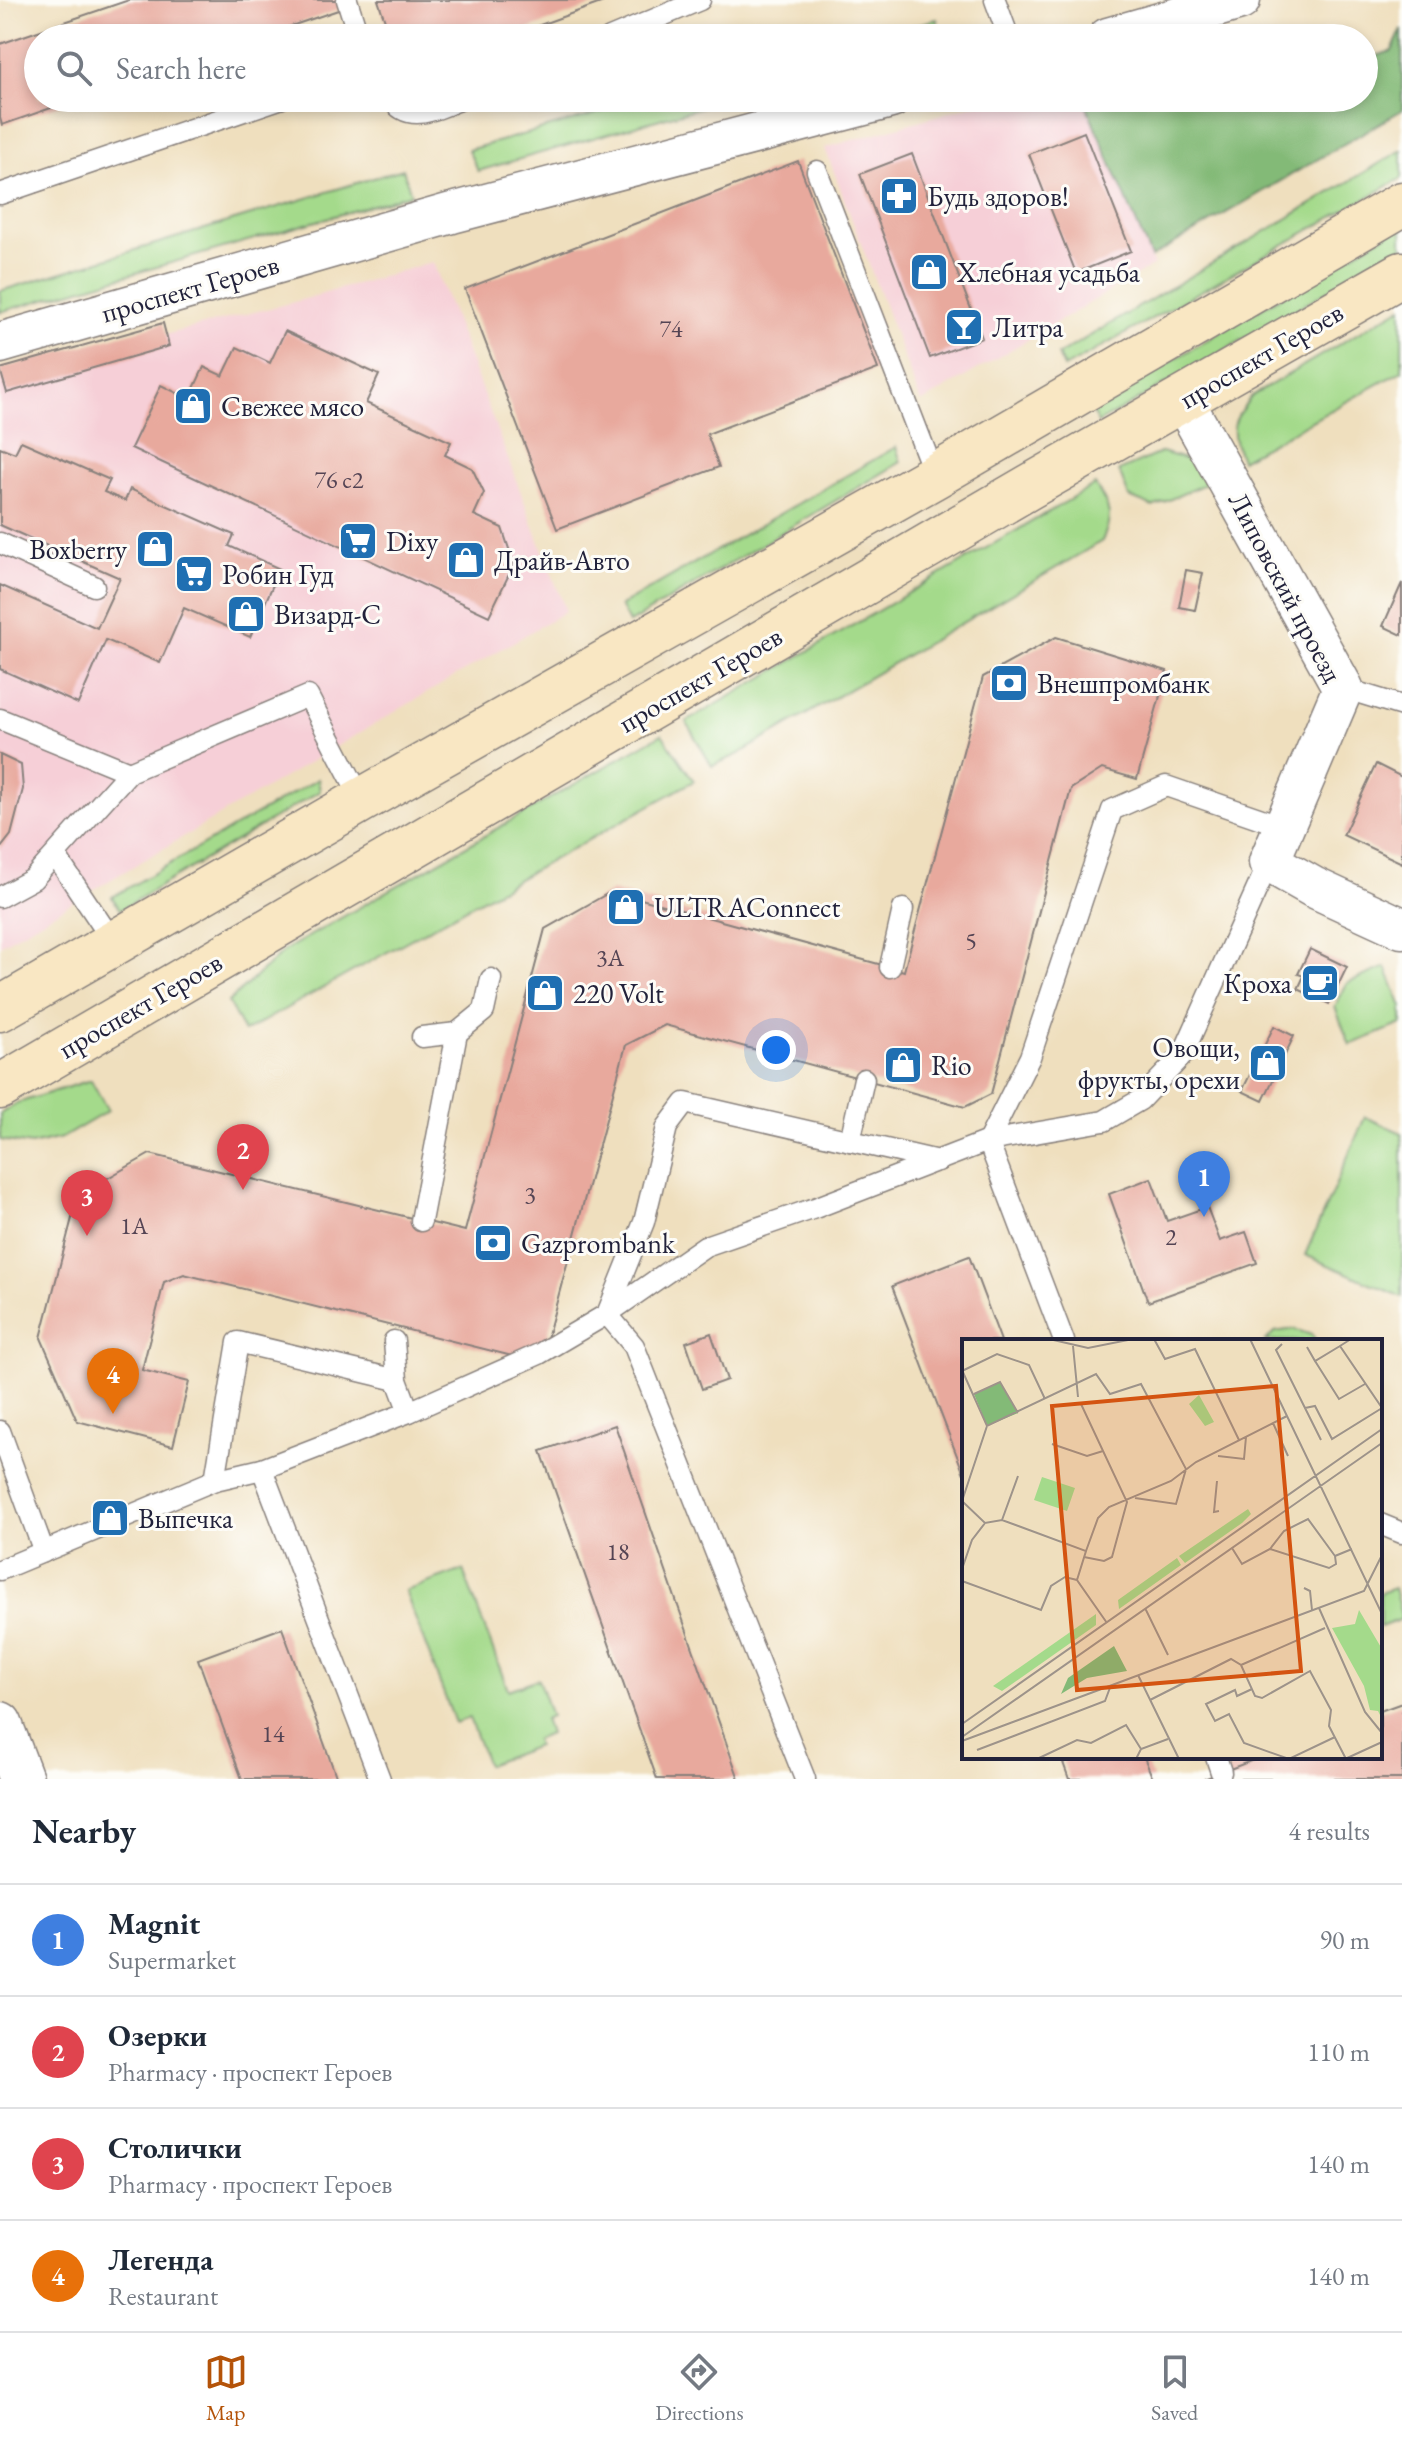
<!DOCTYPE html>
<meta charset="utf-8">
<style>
:root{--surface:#fff;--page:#f6f6f7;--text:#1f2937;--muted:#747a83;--line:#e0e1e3;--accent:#b45309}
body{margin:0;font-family:"EB Garamond",serif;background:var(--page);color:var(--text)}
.you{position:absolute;left:776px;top:1050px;width:28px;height:28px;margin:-20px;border:6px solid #fff;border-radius:50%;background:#1a73e8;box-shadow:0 0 0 12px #1a73e833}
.badge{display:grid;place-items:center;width:52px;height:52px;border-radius:50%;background:var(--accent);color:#fff;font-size:26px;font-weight:700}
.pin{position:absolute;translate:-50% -66px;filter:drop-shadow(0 2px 4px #0008)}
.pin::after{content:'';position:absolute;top:42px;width:28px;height:24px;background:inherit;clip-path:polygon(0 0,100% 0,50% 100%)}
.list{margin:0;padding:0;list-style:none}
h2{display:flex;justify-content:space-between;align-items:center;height:104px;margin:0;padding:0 32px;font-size:34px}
h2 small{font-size:26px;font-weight:400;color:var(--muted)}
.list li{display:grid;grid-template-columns:52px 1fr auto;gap:24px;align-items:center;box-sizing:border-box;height:112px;padding:0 32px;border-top:2px solid var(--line)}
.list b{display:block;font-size:30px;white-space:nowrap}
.list p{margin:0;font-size:26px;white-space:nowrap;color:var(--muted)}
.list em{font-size:26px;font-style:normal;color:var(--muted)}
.icon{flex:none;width:44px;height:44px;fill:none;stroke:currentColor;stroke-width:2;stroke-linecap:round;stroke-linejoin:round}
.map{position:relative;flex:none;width:1402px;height:1779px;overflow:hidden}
.search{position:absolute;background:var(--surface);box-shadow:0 4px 12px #0003;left:24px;right:24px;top:24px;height:88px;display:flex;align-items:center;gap:20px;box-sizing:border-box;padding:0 28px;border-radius:44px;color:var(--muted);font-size:30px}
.sheet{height:552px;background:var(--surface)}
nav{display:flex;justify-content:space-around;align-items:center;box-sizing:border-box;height:112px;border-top:2px solid var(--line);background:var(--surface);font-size:22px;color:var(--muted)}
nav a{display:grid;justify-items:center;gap:4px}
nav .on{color:var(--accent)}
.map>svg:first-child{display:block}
.built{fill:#f6cfd7}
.green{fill:#a4da8b;stroke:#637e63;stroke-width:2}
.forest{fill:#83ba77;stroke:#526e59;stroke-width:2}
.building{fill:#e8a99d}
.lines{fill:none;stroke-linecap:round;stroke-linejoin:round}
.service-casing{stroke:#88807c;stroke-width:23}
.minor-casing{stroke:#88807c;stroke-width:43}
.tertiary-casing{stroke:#88807c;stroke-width:47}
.secondary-casing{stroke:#88807c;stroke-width:47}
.service{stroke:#fff;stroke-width:20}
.minor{stroke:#fff;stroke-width:40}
.tertiary{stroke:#fff;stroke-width:44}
.secondary{stroke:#f9e7c3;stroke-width:44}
.labels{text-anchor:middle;stroke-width:6;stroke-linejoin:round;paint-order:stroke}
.number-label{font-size:24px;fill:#544454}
.poi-label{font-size:28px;fill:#22223b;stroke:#fdfcf7;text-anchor:start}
.street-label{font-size:28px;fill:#22223b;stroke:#fdfcf7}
.inset-road{fill:none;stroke:#9d938a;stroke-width:2}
.view{fill:#d45411;fill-opacity:0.15;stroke:#d45411;stroke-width:4}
.inset-edge{fill:none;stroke:#22223b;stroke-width:4}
</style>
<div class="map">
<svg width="1402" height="1779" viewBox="0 0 1402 1779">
<rect width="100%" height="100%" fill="#fdfcf7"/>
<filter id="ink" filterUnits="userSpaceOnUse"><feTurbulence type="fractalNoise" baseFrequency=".0125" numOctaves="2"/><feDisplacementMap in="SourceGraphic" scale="16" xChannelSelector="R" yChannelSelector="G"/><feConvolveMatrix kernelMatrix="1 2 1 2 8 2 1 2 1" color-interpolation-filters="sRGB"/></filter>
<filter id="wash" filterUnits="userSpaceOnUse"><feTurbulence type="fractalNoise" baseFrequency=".006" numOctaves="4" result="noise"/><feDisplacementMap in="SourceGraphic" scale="32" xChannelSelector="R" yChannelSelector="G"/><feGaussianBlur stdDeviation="1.8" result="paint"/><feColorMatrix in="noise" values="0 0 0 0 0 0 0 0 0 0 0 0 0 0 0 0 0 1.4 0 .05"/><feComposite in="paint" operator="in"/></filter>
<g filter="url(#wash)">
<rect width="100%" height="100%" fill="#efdfbe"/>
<g class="built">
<path d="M997,98H1083L1154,265L921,403L825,148Z"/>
<path d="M433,262L566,611L0,945V377L298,301Z"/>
</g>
<g class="green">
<path d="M937,19L939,38H868Z"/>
<path d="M653,98H733L478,171L468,150Z"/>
<path d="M1402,150V178L1064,368L1058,355Z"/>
<path d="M403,169L411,194L0,312V291Z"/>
<path d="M1402,225V248L1098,423L1090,409Z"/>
<path d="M1402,307V371L1241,460C1229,430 1231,421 1252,396Z"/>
<path d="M896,447L901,462L629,623L620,606Z"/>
<path d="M1162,452L1198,463L1207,483L1153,507L1129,497L1119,471Z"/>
<path d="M1095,485C1110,509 1114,515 1102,541L737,755L712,766L686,722Z"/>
<path d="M662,734L694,781L244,1032L228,1002L285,950Z"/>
<path d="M318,779L320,791L120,910L112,897Z"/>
<path d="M1386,967L1402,1007V1024L1350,1045L1335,1007L1347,983Z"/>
<path d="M91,1080L108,1111L62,1138L31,1145L0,1140V1114L17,1103Z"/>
<path d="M1365,1117L1402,1133V1297L1305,1255Z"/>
<path d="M1294,1329L1312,1335L1316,1341H1265L1275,1332Z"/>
<path d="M463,1570L508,1690L538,1679L551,1716L544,1719L549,1734L535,1740L537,1746L487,1765L469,1718L455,1723L405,1591Z"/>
<path d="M1394,1588L1402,1619L1380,1627V1593Z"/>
</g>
<path class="forest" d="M1402,29V110L1151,257L1083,98H1364V60L1392,51Z"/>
<g id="blocks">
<g class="building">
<path d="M129,0H338L341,9L256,38H38V98H80L2,125L0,118V44Z"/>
<path d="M378,0H609L504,38H391Z"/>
<path d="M1084,132L1131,251L1076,273L1029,154Z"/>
<path d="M912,154L982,338L930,358L860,174Z"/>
<path d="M798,161L878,369L707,434L719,467L557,529L465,289Z"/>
<path d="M163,323L169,346L7,393L0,369Z"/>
<path d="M285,331L379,375L366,403L451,442L445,455L472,468L484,493L474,515L502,528L514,564L489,616L131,448L161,385L189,399L204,367L223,376L237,347L270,363Z"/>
<path d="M21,441L110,480L104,492L125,501L130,489L234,535L229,546L280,569L250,637L184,608L160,663L106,640L78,704L0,669V585L97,628L120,578L0,525V447L15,453Z"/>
<path d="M1186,570L1203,573L1195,610L1179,607Z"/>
<path d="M1402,583V635L1383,626Z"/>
<path d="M1056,637L1167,671L1137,779L1102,769L1071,789L991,1094L965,1107L665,1025L626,1045L546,1342L516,1357L184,1274L164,1282L142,1370L189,1382L173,1446L77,1421L41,1338L78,1195L150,1154L465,1231L545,929L612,891L904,971L983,677Z"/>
<path d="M0,755L21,765L23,789L11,835L0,849Z"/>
<path d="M1376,764L1402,777V863L1343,835Z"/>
<path d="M1310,949L1347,967L1329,1004L1298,989L1304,976L1298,974Z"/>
<path d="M1274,1026L1294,1036L1263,1101L1242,1091Z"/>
<path d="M1151,1178L1167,1221L1207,1207L1220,1241L1246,1232L1257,1263L1148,1302L1109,1194Z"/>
<path d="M969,1256L1001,1341H964V1474L892,1286Z"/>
<path d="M711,1333L727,1380L702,1389L686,1342Z"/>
<path d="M615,1425L678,1606L739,1779H657L541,1451Z"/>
<path d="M282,1628L305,1690L337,1779H242L198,1659Z"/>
<path d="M1402,1703V1779H1204L1261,1757H1380V1711Z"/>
<path d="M1061,1757H1144L1153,1779H1069Z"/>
</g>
</g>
</g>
<g filter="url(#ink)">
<use href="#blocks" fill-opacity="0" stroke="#88807c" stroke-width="2"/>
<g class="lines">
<defs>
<g id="service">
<path d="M347,0L359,38"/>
<path d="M995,0L1009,38"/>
<path d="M610,38L700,0"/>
<path d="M391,98C409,126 439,108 464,98"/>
<path d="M817,171L935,476"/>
<path d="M0,194L282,98"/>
<path d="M0,543L94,586"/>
<path d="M1343,688L1402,706"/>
<path d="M0,719L129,772"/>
<path d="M55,855L114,943"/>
<path d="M0,897L33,879L129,772L308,696L362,800"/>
<path d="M890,967L903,909"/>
<path d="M457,1033L484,1011L491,979"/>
<path d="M850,1141L864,1079"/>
<path d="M421,1221L457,1033L422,1037"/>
<path d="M394,1341L397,1380L409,1412"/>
<path d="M1064,1341L988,1141L1030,1057L1112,810L1166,786L1285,827"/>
<path d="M0,1431L44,1552"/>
<path d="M262,1469L380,1779"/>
<path d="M215,1480L238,1342L397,1380"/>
<path d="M1380,1524L1402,1533"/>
<path d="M0,1570L215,1480L262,1469L409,1412L539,1354L607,1314L705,1246L815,1208L988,1141L1104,1121L1140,1100L1182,1056L1269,862"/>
<path d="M1216,1757L1221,1772"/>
<path d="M805,1779L634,1346L607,1314L644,1222L667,1127L685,1103L938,1161"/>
</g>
<g id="minor">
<path d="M1108,38L1240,0"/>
<path d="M0,343L452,213L891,98"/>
<path d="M1183,400L1343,688L1269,862L1313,887L1402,928"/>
</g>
<path id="tertiary" d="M0,1724L21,1779"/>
<g id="secondary">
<path d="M0,1009L362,800L935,476L1402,204"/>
<path d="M0,1087L1029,487L1402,274"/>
</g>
</defs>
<use href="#service" class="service-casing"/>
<use href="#minor" class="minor-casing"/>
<use href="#tertiary" class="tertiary-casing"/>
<use href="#secondary" class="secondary-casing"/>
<use href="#service" class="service"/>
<use href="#minor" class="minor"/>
<use href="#tertiary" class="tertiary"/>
<use href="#secondary" class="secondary"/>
</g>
</g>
<defs>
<symbol id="pharmacy-square" viewBox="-11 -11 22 22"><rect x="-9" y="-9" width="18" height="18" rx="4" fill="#1f6fb2" stroke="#fdfcf7"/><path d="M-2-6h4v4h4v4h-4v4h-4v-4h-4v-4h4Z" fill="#fff"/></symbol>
<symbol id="shop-square" viewBox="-11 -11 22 22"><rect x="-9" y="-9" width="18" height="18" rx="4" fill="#1f6fb2" stroke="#fdfcf7"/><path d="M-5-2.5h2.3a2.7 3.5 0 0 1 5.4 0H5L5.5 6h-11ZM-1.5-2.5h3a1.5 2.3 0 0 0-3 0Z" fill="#fff"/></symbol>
<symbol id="bar-square" viewBox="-11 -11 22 22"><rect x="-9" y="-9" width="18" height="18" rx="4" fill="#1f6fb2" stroke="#fdfcf7"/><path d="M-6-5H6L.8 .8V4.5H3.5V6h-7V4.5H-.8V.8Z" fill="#fff"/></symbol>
<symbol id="supermarket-square" viewBox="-11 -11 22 22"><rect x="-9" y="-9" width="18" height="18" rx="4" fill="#1f6fb2" stroke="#fdfcf7"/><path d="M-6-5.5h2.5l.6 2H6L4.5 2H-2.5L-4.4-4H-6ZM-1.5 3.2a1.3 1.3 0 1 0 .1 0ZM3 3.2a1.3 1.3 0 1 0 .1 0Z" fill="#fff"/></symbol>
<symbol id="bank-square" viewBox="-11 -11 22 22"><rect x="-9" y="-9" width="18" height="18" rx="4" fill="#1f6fb2" stroke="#fdfcf7"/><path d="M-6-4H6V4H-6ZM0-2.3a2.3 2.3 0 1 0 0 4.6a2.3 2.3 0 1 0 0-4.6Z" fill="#fff"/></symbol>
<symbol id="cafe-square" viewBox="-11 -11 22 22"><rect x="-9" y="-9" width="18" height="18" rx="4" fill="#1f6fb2" stroke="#fdfcf7"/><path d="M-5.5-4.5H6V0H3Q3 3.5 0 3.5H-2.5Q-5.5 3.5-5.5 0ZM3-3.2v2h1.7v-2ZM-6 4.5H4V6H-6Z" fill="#fff"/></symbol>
</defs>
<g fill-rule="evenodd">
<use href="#pharmacy-square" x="877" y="174" width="44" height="44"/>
<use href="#shop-square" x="907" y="250" width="44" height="44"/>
<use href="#bar-square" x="942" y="305" width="44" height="44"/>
<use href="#shop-square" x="171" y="384" width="44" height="44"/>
<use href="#supermarket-square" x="336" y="519" width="44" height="44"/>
<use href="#shop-square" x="133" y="527" width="44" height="44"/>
<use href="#shop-square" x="444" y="538" width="44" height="44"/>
<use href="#supermarket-square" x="172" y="552" width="44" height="44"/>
<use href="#shop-square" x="224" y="592" width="44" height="44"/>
<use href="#bank-square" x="987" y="661" width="44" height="44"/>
<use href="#shop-square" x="604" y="885" width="44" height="44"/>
<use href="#cafe-square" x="1298" y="961" width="44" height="44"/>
<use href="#shop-square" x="523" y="971" width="44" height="44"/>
<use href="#shop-square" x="1246" y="1041" width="44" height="44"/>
<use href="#shop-square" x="881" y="1043" width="44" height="44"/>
<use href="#bank-square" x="471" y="1221" width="44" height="44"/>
<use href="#shop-square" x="88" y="1496" width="44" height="44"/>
</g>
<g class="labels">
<g class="number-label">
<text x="671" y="337">74</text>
<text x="339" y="488">76 с2</text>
<text x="971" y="949">5</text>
<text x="610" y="966">3А</text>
<text x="530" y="1203">3</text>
<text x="134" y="1234">1А</text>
<text x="1171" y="1245">2</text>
<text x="618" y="1560">18</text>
<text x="273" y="1742">14</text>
</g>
<g class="poi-label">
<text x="927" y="206">Будь здоров!</text>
<text x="957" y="282">Хлебная усадьба</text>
<text x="992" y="337">Литра</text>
<text x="221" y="416">Свежее мясо</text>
<text x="386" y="551">Dixy</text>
<text x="127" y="559" text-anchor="end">Boxberry</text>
<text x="494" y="570">Драйв-Авто</text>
<text x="222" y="584">Робин Гуд</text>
<text x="274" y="624">Визард-С</text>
<text x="1037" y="693">Внешпромбанк</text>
<text x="654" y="917">ULTRAConnect</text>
<text x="1292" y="993" text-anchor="end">Кроха</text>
<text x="573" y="1003">220 Volt</text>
<text x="1240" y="1057" text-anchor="end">Овощи,<tspan x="1240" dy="32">фрукты, орехи</tspan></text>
<text x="931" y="1075">Rio</text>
<text x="521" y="1253">Gazprombank</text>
<text x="138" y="1528">Выпечка</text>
</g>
<g class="street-label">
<text transform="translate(190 288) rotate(-16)" y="10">проспект Героев</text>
<text transform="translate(1261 355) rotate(-30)" y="10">проспект Героев</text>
<text transform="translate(1286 587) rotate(62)" y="10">Липовский проезд</text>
<text transform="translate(700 679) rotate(-30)" y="10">проспект Героев</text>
<text transform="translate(140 1005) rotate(-30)" y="10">проспект Героев</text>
</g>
</g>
<g transform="translate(962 1339)">
<rect width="420" height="420" fill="#efdfbe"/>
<path d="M237,56L252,83L243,87L227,65ZM80,138L113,149L105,172L72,161ZM286,170L289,175L280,184L223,224L217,217ZM215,219L219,226L157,270L156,261ZM397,271L420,310V380L416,372L408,371L402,347L370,289L393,285ZM134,275V286L40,352L31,347Z" fill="#a4da8b"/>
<path d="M38,43L56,74L25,87L12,55ZM152,307L165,332L125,339L99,355L106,339Z" fill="#83ba77"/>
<path class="inset-road" d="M87,0L126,9L171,0M192,0L203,20L233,10L277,101M288,0L420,275M320,5L314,11L359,101M111,7L116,58M345,8L353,22L378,7M353,22L377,60L403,45M0,31L25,87L134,35L148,55L179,45L224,130L214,165L173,159M0,32L35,15L67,26L83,60M12,55L38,43L56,74M119,65L165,163L150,218L142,222L122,218M343,69L353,67L370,100L420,69L378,7L389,0M311,84L326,117M90,105L125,117L141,112M256,117L282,120L284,98M255,142L252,173L257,172M0,162L23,184L40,181L124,212L115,241L145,284M0,162L25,87M40,181L56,137M270,209L280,225L308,210L322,192L346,180L373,217M308,210L367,229L374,225L373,217L390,210M124,212L136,179L147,168L209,142L234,123L325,77M0,230L10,201L23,184M0,242L79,271L89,247L103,238L115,241M342,249L348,252L350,271M183,269L206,316M357,269L403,373L420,394M279,326L363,289M176,336L217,420M290,350L275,357L273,351L244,365L253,382L267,375L282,404L327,420L373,398M188,361L269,320L279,326L293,357L300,359L348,332L369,371L367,387L384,420M0,385L420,90M0,398L420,104M0,402L402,252L420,216M15,411L143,362L149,346M75,420L115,401L129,404L164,386L179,410M174,420L179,410L206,400M383,420L420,403"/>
<path class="view" d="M314,47L339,332L115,351L90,67Z"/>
<rect width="420" height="420" class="inset-edge"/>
</g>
</svg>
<div class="you"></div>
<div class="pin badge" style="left:1204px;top:1217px;background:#3f7fe0">1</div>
<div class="pin badge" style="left:243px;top:1190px;background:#e0444e">2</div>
<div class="pin badge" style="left:87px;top:1236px;background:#e0444e">3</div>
<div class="pin badge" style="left:113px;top:1414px;background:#e8710a">4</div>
<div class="search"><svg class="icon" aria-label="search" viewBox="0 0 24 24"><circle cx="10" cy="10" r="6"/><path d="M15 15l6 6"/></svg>Search here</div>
</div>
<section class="sheet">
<h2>Nearby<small>4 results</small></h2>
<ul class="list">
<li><span class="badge" style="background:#3f7fe0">1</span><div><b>Magnit</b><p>Supermarket</p></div><em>90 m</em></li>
<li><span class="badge" style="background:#e0444e">2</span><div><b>Озерки</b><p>Pharmacy · проспект Героев</p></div><em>110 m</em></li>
<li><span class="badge" style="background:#e0444e">3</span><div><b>Столички</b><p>Pharmacy · проспект Героев</p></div><em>140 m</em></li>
<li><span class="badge" style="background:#e8710a">4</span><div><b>Легенда</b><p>Restaurant</p></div><em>140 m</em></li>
</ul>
</section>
<nav>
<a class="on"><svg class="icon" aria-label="map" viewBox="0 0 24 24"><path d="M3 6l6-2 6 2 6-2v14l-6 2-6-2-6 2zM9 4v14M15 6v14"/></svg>Map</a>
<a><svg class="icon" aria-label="directions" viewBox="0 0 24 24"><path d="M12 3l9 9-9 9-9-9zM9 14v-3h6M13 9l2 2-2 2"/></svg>Directions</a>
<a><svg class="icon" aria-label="saved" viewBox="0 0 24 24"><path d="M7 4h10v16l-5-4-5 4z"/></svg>Saved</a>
</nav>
